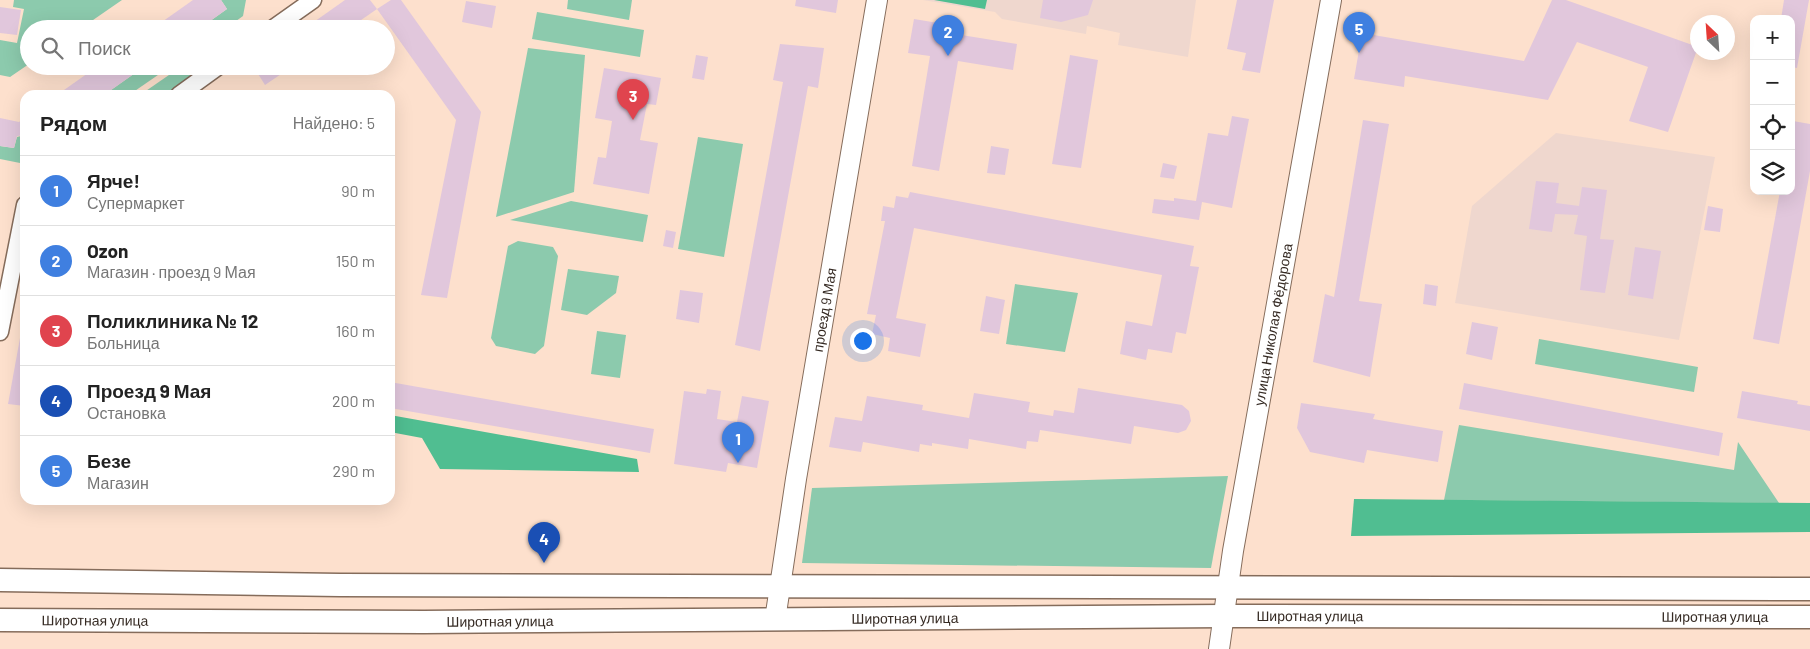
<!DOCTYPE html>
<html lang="ru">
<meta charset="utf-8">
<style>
:root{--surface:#fff;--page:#f2f2f2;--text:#222;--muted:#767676;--line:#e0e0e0;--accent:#0b8043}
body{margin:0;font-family:Barlow,sans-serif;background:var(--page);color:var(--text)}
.controls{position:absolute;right:15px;top:15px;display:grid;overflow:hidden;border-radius:10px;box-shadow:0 5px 20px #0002}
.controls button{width:45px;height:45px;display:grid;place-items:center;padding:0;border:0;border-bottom:1px solid var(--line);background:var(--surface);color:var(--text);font:25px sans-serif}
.compass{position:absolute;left:1690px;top:15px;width:45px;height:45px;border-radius:50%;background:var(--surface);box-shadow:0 5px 20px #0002;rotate:335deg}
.you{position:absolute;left:862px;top:340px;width:18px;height:18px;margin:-12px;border:4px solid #fff;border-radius:50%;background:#1a73e8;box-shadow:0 0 0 8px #1a73e833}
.badge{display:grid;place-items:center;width:32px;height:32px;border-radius:50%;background:var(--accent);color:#fff;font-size:16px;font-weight:700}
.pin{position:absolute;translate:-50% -41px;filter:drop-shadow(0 1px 2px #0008)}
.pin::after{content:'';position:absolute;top:26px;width:18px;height:15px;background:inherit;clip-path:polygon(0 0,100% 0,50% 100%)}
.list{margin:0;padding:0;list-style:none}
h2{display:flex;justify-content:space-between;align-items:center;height:65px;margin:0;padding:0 20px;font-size:21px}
h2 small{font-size:16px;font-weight:400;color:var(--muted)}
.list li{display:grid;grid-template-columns:32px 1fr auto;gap:15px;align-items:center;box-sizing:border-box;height:70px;padding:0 20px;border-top:1px solid var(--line)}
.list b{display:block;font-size:19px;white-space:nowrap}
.list p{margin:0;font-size:16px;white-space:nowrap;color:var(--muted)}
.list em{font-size:16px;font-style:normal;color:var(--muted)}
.icon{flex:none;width:28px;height:28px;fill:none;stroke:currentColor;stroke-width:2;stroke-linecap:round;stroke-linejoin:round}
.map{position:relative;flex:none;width:1810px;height:649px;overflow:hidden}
.search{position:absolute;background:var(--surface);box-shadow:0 5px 20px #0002;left:20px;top:20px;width:375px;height:55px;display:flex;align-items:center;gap:12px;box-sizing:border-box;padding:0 18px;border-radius:28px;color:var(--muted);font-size:19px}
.panel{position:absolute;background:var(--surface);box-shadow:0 5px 20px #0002;left:20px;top:90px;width:375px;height:415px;border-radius:15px}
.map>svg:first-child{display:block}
.education{fill:#efd7ce}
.green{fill:#8ccaad}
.forest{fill:#50be91}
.building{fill:#e1c7dc}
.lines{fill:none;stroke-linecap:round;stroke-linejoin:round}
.minor-casing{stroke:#856c5b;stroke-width:19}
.tertiary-casing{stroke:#856c5b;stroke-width:22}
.secondary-casing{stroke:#856c5b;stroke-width:25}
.minor{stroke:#fff;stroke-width:16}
.tertiary{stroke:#fff;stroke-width:20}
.secondary{stroke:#fff;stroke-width:22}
.labels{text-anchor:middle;stroke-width:4;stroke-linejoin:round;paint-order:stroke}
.street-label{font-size:14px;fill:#352a23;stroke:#fdf1e9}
</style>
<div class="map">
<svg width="1810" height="649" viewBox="0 0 1810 649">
<rect width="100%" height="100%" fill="#fde0cd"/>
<g class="education">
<path d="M923,0H1196L1188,57L1118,45L1120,33L1087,26L1086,34L1002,19L995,12Z"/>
<path d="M1556,133L1715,157L1679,340L1455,303L1472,206Z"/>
</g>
<g class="green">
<path d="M14,0H122L80,29H29V64L10,77L0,75V40L17,43L24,9L13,7Z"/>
<path d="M221,0H246L243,16L225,29H199L227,9Z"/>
<path d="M568,0H632L629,20L567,9Z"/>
<path d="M537,12L644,30L640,57L532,39Z"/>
<path d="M528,48L585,55L574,192L496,217Z"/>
<path d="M145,66H171L129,95H104Z"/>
<path d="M182,66H211L170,95H140Z"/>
<path d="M25,135V164L0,159V146L14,148L17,137Z"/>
<path d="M698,137L743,144L724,257L678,249Z"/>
<path d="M571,201L648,215L643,242L510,220Z"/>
<path d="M518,241L553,247L558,256L544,346L535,354L496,346L491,338L508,246Z"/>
<path d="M568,269L619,276L616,293L587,315L561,310Z"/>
<path d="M1015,284L1078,293L1065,352L1006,344Z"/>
<path d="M597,331L626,335L620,378L591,374Z"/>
<path d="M1539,339L1698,367L1694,392L1535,364Z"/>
<path d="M1459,425L1734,470L1738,442L1779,503L1444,500Z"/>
<path d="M1228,476L1211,568L802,563L812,488Z"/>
</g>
<g class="forest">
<path d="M934,0H987L985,9Z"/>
<path d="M390,415L637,459L639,472L440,469L422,438L390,432Z"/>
<path d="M1354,499L1810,503V532L1351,536Z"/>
</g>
<g class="building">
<path d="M193,0H221L227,9L199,29H152Z"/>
<path d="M345,0H370L377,9L348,29H304Z"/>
<path d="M391,0H401L481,112L447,298L421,295L456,120L377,9Z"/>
<path d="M796,0H838L836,13L795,6Z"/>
<path d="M1043,0H1093L1088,15L1061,22L1040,18Z"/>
<path d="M1237,0H1274L1260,73L1242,70L1246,53L1227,49Z"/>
<path d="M1552,0H1566L1698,47L1668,132L1629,121L1648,67L1577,42L1548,100L1405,76L1404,87L1354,79L1362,33L1524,61Z"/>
<path d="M1784,0H1809L1797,68L1791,67V19H1781Z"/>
<path d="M466,1L496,6L492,28L462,22Z"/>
<path d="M0,7L21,10L17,35L0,33Z"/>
<path d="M914,19L950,25L949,33L1017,44L1013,70L958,61L939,171L912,166L930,56L908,53Z"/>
<path d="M780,44L824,48L818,88L808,86L760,351L735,345L783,82L773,80Z"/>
<path d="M696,55L708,57L704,80L692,78Z"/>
<path d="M1070,55L1098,60L1081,168L1052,164Z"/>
<path d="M98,66H145L104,95H57Z"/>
<path d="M253,66H293L265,85Z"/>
<path d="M604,68L661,78L656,105L647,104L640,140L658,143L649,194L593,184L598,157L606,158L612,121L595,118Z"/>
<path d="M1232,116L1249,119L1232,208L1202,202L1199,220L1152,213L1154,199L1174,201V198L1196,201L1208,133L1228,136Z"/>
<path d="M25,117V135L17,136L14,148L0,146V118L19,122Z"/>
<path d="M1363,120L1389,124L1359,301L1382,304L1370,377L1313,362L1325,294L1334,297Z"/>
<path d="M1793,121L1810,124V171L1779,344L1753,339L1780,191H1791Z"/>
<path d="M991,146L1009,149L1005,175L987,173Z"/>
<path d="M1163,163L1177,166L1174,179L1160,177Z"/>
<path d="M1536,181L1559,183L1556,203L1579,206L1582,187L1607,190L1600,239L1614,240L1605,293L1580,290L1587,236L1574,234L1578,215L1555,214L1552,232L1529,229Z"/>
<path d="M910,192L1194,246L1190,266L1199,267L1186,334L1176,332L1172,353L1148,349L1146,360L1120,354L1126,321L1152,326L1162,275L914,228L896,318L926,324L920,357L888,351L890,338L872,334L876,315L867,314L885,221H881L883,206L894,208L896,196L908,198Z"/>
<path d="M1708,206L1723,209L1720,232L1704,230Z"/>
<path d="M666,230L676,232L673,248L663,246Z"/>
<path d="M1635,247L1661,251L1653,299L1628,295Z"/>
<path d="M1425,284L1438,286L1436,306L1423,304Z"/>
<path d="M680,290L703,293L699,323L676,319Z"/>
<path d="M986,296L1005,300L999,334L980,331Z"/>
<path d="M1472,322L1498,327L1492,360L1466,354Z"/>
<path d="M20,338L25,339V406L8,404Z"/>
<path d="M390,382L654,429L650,453L390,408Z"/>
<path d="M1464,383L1723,433L1719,456L1459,409Z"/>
<path d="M1078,388L1182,405L1189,411L1191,421L1186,430L1178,433L1134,426L1131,444L1040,430L1038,442L1027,441L1026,449L969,439L968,449L932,443V446L920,444L919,452L863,442L861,452L829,447L835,417L862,421L867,396L923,405L922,410L969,418L974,393L1030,402L1028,412L1053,416L1054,410L1074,413Z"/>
<path d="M707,389L721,391L717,419L737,422L742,396L769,401L757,468L728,463L726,472L674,464L684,391L706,394Z"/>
<path d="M1742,391L1798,401L1797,404L1810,406V431L1737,418Z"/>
<path d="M1301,403L1375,414L1373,419L1443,431L1438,462L1367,450L1364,463L1310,452L1297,428Z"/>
</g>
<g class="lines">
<defs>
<g id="minor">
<path d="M272,29L313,0"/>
<path d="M179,95L219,66"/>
<path d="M0,332L25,205"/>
</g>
<g id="tertiary">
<path id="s1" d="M775,620L796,479L877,0"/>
<path id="s2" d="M1219,649L1233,551L1331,0"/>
</g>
<g id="secondary">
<path d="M0,580L340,585L1810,589"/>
<path id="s3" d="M0,620L424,622L1225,616L1810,617"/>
</g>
</defs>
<use href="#minor" class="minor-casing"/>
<use href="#tertiary" class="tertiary-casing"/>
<use href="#secondary" class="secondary-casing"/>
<use href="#minor" class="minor"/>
<use href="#tertiary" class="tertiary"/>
<use href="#secondary" class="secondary"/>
</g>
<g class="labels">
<g class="street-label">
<text dy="5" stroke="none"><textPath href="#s1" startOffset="314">проезд 9 Мая</textPath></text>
<text dy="5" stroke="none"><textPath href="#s2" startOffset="329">улица Николая Фёдорова</textPath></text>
<text dy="5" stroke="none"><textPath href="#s3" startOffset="1310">Широтная улица</textPath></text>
<text dy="5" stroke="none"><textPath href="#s3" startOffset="1715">Широтная улица</textPath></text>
<text dy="5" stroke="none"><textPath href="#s3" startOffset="905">Широтная улица</textPath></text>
<text dy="5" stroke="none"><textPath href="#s3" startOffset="95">Широтная улица</textPath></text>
<text dy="5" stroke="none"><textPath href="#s3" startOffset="500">Широтная улица</textPath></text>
</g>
</g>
</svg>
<div class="controls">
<button>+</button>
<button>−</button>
<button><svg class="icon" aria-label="locate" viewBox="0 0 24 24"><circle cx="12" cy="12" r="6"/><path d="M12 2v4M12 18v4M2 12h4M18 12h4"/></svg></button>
<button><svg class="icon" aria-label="layers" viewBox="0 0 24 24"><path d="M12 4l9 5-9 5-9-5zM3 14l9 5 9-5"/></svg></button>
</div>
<svg class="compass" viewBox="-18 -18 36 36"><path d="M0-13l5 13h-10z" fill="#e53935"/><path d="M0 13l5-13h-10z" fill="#767676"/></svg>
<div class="you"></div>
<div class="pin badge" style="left:738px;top:463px;background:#3f7fe0">1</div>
<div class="pin badge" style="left:948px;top:56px;background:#3f7fe0">2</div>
<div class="pin badge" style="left:633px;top:120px;background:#e0444e">3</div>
<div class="pin badge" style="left:544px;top:563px;background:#1a4fb4">4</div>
<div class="pin badge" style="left:1359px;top:53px;background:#3f7fe0">5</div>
<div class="search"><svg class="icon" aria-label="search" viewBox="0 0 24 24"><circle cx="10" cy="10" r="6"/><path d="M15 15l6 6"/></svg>Поиск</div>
<section class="panel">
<h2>Рядом<small>Найдено: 5</small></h2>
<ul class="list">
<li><span class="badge" style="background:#3f7fe0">1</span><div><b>Ярче!</b><p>Супермаркет</p></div><em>90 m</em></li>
<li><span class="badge" style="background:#3f7fe0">2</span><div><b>Ozon</b><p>Магазин · проезд 9 Мая</p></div><em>150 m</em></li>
<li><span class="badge" style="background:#e0444e">3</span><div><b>Поликлиника № 12</b><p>Больница</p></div><em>160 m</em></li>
<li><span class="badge" style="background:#1a4fb4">4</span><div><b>Проезд 9 Мая</b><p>Остановка</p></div><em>200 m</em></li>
<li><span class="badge" style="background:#3f7fe0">5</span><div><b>Безе</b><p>Магазин</p></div><em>290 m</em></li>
</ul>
</section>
</div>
